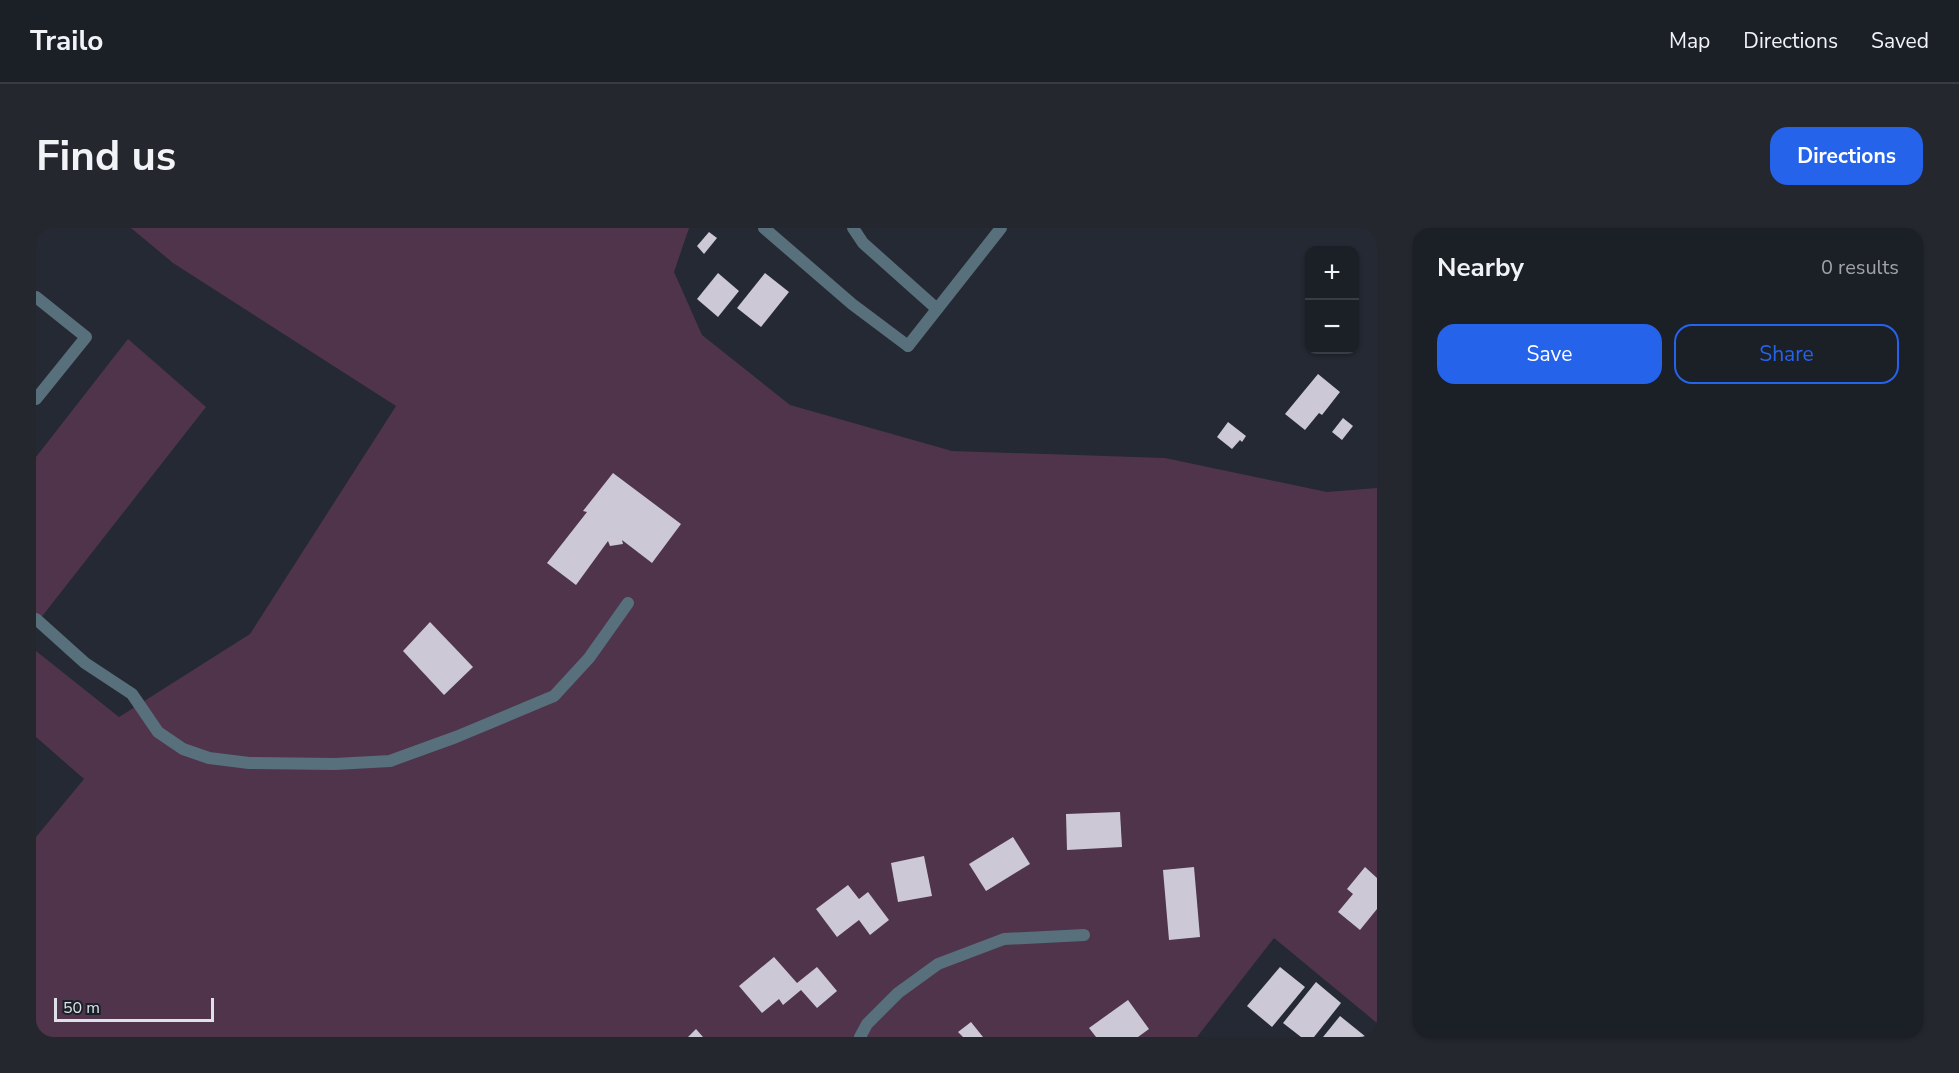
<!DOCTYPE html>
<meta charset="utf-8">
<style>
:root{--surface:#1b1f26;--page:#24272e;--text:#f1f3f6;--muted:#a0a2a7;--line:#393d43;--accent:#2563eb}
body{margin:0;font-family:"Nunito Sans",sans-serif;background:var(--page);color:var(--text)}
.controls{position:absolute;right:18px;top:18px;display:grid;overflow:hidden;border-radius:12px;box-shadow:0 2px 4px #0004}
.controls button{width:54px;height:54px;display:grid;place-items:center;padding:0;border:0;border-bottom:2px solid var(--line);background:var(--surface);color:var(--text);font:30px sans-serif}
.scale{position:absolute;left:18px;bottom:15px;width:160px;box-sizing:border-box;padding-left:6px;border:3px solid #dee1e8;border-top:0;font-size:16px;line-height:21px;white-space:nowrap;color:#dee1e8;-webkit-text-stroke:4px #1b1f28;paint-order:stroke}
.list{margin:0;padding:0;list-style:none}
h2{display:flex;justify-content:space-between;align-items:center;height:78px;margin:0;padding:0 24px;font-size:26px}
h2 small{font-size:20px;font-weight:400;color:var(--muted)}
.actions{display:flex;gap:12px;padding:18px 24px}
.actions a{flex:1;padding:14px 0;border:2px solid var(--accent);border-radius:18px;text-align:center;font-size:21px;color:var(--accent)}
.actions .main{background:var(--accent);color:#fff}
.map{position:relative;flex:none;width:1341px;height:809px;overflow:hidden;border-radius:18px}
header{display:flex;align-items:center;gap:36px;box-sizing:border-box;height:84px;padding:0 30px;background:var(--surface);border-bottom:2px solid var(--line)}
header strong{font-size:28px}
nav{display:flex;gap:33px;margin-inline-start:auto;font-size:21px}
.intro{display:flex;align-items:center;justify-content:space-between;box-sizing:border-box;height:144px;padding:0 36px}
h1{margin:0;font-size:42px}
.button{padding:15px 27px;border-radius:18px;background:var(--accent);color:#fff;font-size:21px;font-weight:700}
main{display:flex;gap:36px;padding:0 36px}
aside{flex:1;background:var(--surface);border-radius:18px;box-shadow:0 2px 4px #0004}
.map>svg:first-child{display:block}
.green{fill:#4f344c}
.building{fill:#ccc8d6}
.lines{fill:none;stroke-linecap:round;stroke-linejoin:round}
.service{stroke:#586f7c;stroke-width:12}
.minor{stroke:#586f7c;stroke-width:12}
</style>
<header>
<strong>Trailo</strong>
<nav><a>Map</a><a>Directions</a><a>Saved</a></nav>
</header>
<div class="intro"><h1>Find us</h1><a class="button">Directions</a></div>
<main>
<div class="map">
<svg width="1341" height="809" viewBox="0 0 1341 809">
<rect width="100%" height="100%" fill="#242933"/>
<g class="green">
<path d="M95,0H653L638,44L666,107L754,177L916,223L1129,230L1291,264L1341,260V795L1238,710L1161,809H0V609L48,551L0,509V423L83,489L214,406L360,178L137,35Z"/>
<path d="M92,111L170,179L0,396V229Z"/>
</g>
<g class="building">
<path d="M673,4L681,10L668,26L661,18Z"/>
<path d="M682,45L703,63L682,89L661,71Z"/>
<path d="M729,45L753,64L725,99L701,80Z"/>
<path d="M1282,146L1304,164L1286,187L1283,185L1269,202L1249,186Z"/>
<path d="M1307,190L1317,198L1306,212L1296,204Z"/>
<path d="M1192,194L1210,208L1206,214L1204,212L1196,221L1181,209Z"/>
<path d="M577,245L645,296L616,335L586,312L587,316L574,318L572,313L540,357L511,335L551,284L547,283Z"/>
<path d="M394,394L437,439L408,467L367,423Z"/>
<path d="M1084,584L1086,619L1031,622L1030,586Z"/>
<path d="M977,609L994,636L950,663L933,636Z"/>
<path d="M888,628L896,668L862,674L855,635Z"/>
<path d="M1158,639L1164,709L1133,712L1127,642Z"/>
<path d="M1329,639L1341,650V681L1324,702L1302,684L1317,666L1311,661Z"/>
<path d="M812,657L823,671L832,664L853,692L834,707L823,692L801,709L780,681Z"/>
<path d="M738,729L761,755L781,739L801,763L781,780L765,762L747,777L743,771L726,785L703,758Z"/>
<path d="M1244,739L1269,759L1236,799L1211,778Z"/>
<path d="M1280,754L1305,775L1278,809H1265L1247,795Z"/>
<path d="M1092,772L1113,801L1102,809H1060L1053,800Z"/>
<path d="M1304,788L1330,809H1287Z"/>
<path d="M935,794L947,809H927L922,804Z"/>
<path d="M660,801L667,809H652Z"/>
</g>
<g class="lines">
<g class="service">
<path d="M728,0L816,76L872,118"/>
<path d="M0,391L49,435L96,466L122,504L147,521L173,530L213,535L299,536L354,533L420,509L518,468L553,430L592,375"/>
</g>
<g class="minor">
<path d="M817,0L827,15L901,81"/>
<path d="M0,69L50,109L0,171"/>
<path d="M872,118L965,0"/>
<path d="M824,809L831,796L862,765L902,736L968,711L1048,707"/>
</g>
</g>
</svg>
<div class="controls">
<button>+</button>
<button>−</button>
</div>
<div class="scale">50 m</div>
</div>
<aside>
<h2>Nearby<small>0 results</small></h2>
<ul class="list">
</ul>
<div class="actions"><a class="main">Save</a><a>Share</a></div>
</aside>
</main>
